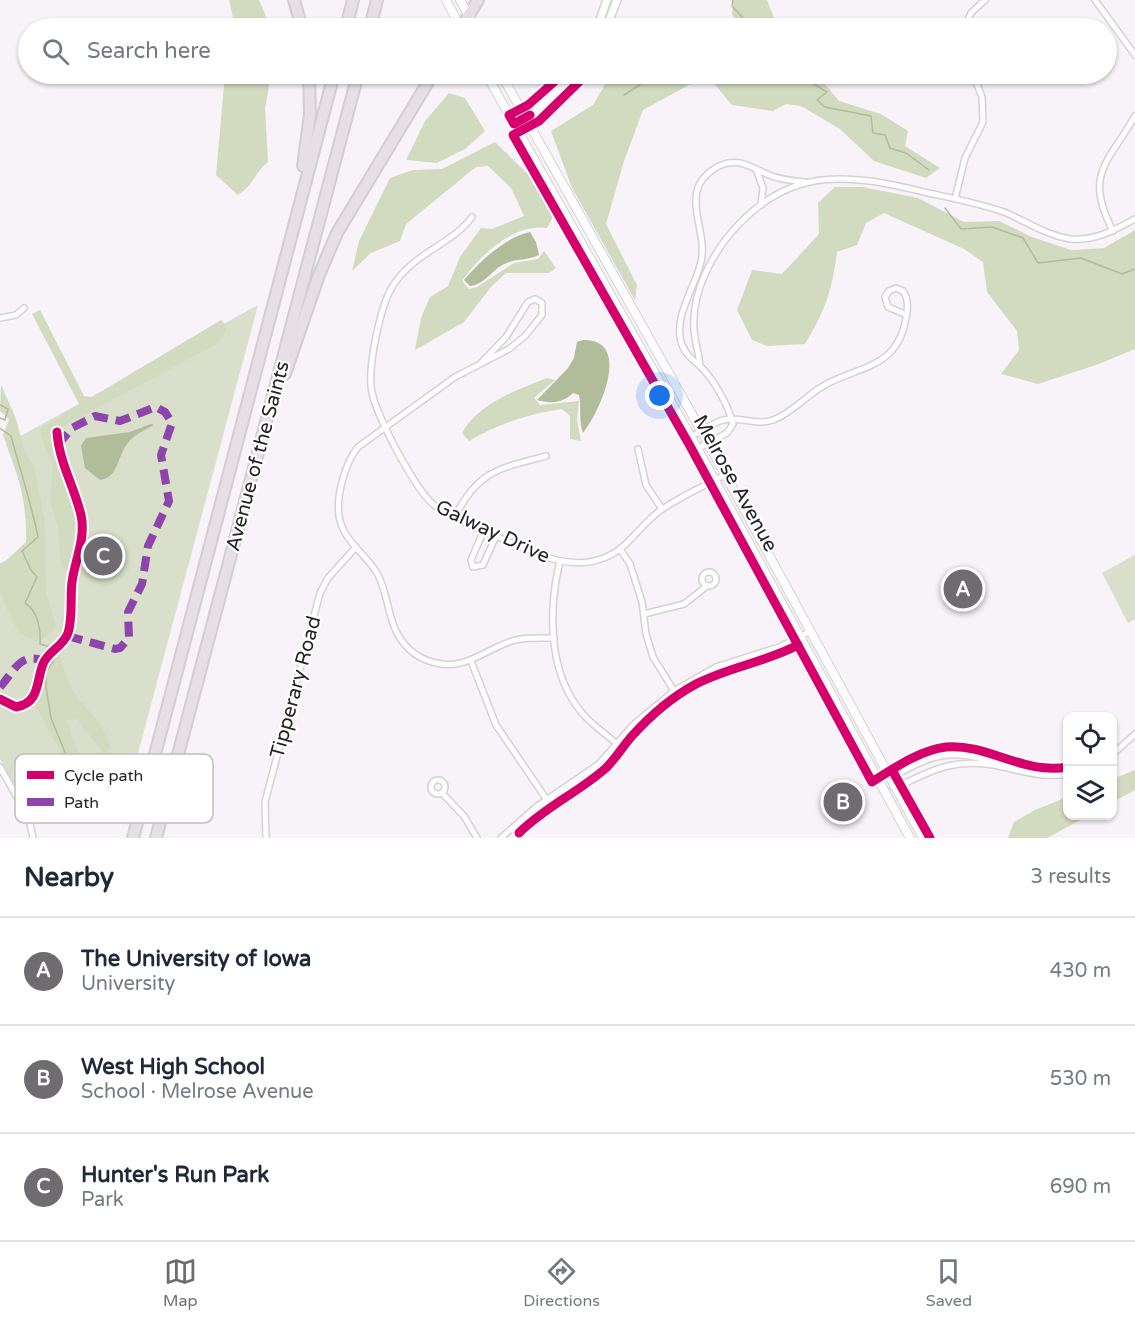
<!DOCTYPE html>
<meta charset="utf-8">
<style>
:root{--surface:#fff;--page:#f6f6f7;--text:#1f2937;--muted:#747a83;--line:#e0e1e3;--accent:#706b70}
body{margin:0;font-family:"Varela Round",sans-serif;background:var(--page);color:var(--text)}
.controls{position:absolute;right:18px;bottom:18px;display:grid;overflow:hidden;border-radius:12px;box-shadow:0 2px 4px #0004}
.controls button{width:54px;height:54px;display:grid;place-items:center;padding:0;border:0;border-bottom:2px solid var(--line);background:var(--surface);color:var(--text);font:30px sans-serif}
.you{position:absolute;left:660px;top:396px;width:21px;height:21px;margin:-15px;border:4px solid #fff;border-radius:50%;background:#1a73e8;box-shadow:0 0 0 9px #1a73e833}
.badge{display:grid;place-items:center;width:39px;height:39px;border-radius:50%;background:var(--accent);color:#fff;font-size:20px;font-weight:700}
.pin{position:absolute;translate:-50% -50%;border:3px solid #fff;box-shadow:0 2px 6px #0006}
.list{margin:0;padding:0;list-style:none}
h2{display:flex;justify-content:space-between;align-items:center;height:78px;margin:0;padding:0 24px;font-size:26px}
h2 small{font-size:20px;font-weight:400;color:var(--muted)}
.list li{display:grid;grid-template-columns:39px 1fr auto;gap:18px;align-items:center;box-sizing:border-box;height:108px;padding:0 24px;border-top:2px solid var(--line)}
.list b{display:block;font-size:22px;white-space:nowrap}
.list p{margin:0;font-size:20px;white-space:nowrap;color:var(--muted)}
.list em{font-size:20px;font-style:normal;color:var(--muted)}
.icon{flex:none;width:33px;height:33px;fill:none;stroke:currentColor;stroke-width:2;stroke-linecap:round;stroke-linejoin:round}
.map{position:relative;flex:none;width:1135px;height:838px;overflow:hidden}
.search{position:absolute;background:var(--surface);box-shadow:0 2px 4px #0004;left:18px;right:18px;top:18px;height:66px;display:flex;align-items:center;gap:15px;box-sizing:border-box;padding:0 21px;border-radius:33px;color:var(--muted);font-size:22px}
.sheet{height:402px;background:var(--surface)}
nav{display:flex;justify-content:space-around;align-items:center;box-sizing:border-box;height:84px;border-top:2px solid var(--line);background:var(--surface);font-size:16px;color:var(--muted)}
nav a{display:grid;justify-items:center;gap:3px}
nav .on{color:var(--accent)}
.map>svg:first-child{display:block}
.green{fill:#d9dfca}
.forest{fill:#d2dbc0}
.water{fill:#b0bc9a}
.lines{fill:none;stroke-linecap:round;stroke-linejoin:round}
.stream{stroke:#b0bc9a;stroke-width:1.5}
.minor-casing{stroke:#d5d1d5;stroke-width:8}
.tertiary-casing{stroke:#d5d1d5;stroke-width:10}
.secondary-casing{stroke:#d5d1d5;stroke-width:10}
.motorway-casing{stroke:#d1cfd1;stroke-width:14}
.minor{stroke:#fefdfe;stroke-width:5}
.tertiary{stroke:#fefdfe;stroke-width:7}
.secondary{stroke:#fefdfe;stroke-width:8}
.motorway{stroke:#e6dfe6;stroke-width:10}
.quiet{stroke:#8e44ad;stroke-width:8;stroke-dasharray:15 8;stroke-linecap:butt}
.cycleway-casing{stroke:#fff;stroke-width:13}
.cycleway{stroke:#d6006c;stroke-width:9}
.labels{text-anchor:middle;stroke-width:4.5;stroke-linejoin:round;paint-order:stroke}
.street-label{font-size:20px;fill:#262226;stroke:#fff}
.key{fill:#fff;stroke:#bebdbe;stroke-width:1.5}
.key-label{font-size:16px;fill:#262226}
</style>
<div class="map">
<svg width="1135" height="838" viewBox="0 0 1135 838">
<rect width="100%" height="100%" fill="#f8f3f8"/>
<g class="green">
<path d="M258,305L122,813L89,788L66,787L53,775L19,794L0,759V563L30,550L25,497L6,444Z"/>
<path d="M1135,555V619L1128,623L1102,573Z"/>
</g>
<g class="forest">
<path d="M229,0H259L271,28H231L233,17Z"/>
<path d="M733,0H767L778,28H743L732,15Z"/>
<path d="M225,74H271L265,109L268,162C253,174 256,183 238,195L216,175Z"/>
<path d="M611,74H817L839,101L881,114L908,131L905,146L940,168L926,178L874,161L840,129L801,106L786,104L773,111L732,105L707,75L643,110L624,161L606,224L637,285L635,300L572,188L551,131L593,105Z"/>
<path d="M449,93L465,98L485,131L465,149L437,163L406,160L425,121Z"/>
<path d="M495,142L532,178L553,217L547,228C514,223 480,255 462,281L469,289L477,287L514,263L538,259L544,251L556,268L549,273H506L491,287L464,322L415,350L421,318L430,297L448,286L460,257L481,228L492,229L524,216L511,188L488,166L476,167L406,224L400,241L371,253L352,271L359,241L390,178L413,170L442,169Z"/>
<path d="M835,187H863L918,198L964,222L999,221L1032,237L1071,250L1104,248L1135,230V349L1099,364L1038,384L1001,374L1019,350L1017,331L987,292L983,262L964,249L884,213L866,223L857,245L837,252C832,291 825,311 805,344L767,346L752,340L737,310L752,270L782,274L819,234L818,203Z"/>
<path d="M40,310L84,396L92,397L221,320L226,325L224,335L215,345L54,431L56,451L76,515L69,573L61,565L58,529L50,499L53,464L44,446L40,429L79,404L32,314Z"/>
<path d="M547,378L555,380L534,398L540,405L579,401L577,420L581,441L570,439V416L562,409C527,414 499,424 469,441L462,433C478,404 518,389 547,378Z"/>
<path d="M1,385L15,416L25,452L35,469L45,524L46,591L56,627L43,639L36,642L18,632L8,612L0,589V566L26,542C27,501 18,473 3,435L9,419L0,411Z"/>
<path d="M59,654C64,666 67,684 75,694C91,715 103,722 111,749L104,754L77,719L66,720C76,746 79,765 107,773L116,796L108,803C96,790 90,781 72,782L70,769L36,707L45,665Z"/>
<path d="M1135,770V790L1113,802V779Z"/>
<path d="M1067,797L1068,816H1088L1047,838H1008L1014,822L1035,810Z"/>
</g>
<g class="water">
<path d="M530,232L536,242L539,255C527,261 514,258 502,265C491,272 483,285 470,286L464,280C480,261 506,237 530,232Z"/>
<path d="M583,340C633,339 600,412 583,433C578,420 582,408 579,395L573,393C563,403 550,404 537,400L568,368L574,358L577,342Z"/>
<path d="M151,424L154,425C146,429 132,436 127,444C117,457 119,477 100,480L85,468L81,446L86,438L130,432Z"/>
</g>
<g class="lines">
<g class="stream">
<path d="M733,0L732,6L752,28"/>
<path d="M797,74L827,92L817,100L825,107L871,116L873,133L885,135L890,148L906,153L929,170"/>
<path d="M624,95L657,74L683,78L687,74"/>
<path d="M945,208L961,229L992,227L1023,238L1038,263L1081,258L1122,274L1135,269"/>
<path d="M0,405L8,409L5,420L0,418"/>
<path d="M0,428L11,436C20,470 31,502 38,537L22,551L31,570L37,577L25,603C38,611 41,630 40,644L51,647L56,656L46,672V687L51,718L68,760L65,781L68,785L77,783L83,777L91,780L115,803"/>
</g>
<defs>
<g id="minor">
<path d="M1095,0L1135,55"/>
<path d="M964,28L971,13L985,0"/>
<path d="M917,74H940"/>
<path d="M756,169L763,188L761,205"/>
<path d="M955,199L965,158L983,122L982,97L973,74"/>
<path d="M472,217C452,245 411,253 391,289C380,309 369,362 371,386C372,409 415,490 434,505C454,521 483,530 507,541C533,552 559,566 589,562C627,556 634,529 661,510C681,496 704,486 725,475"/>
<path d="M1113,231C1083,174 1109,162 1135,116"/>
<path d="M0,318L16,315L24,308"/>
<path d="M481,363L506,337L528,302L535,299L542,303V315L525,336L509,349L455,377L358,447C345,463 336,496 339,516C343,541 365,553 377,573C389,594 387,621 402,641C410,652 422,660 436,663C464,670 484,651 509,642C523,637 539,638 554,638"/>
<path d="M700,366C699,354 695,342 694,330C691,292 713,251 739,224C795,165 854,175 924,192C951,198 978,203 1004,212C1026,221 1047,236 1071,239C1095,241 1115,230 1135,219"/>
<path d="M690,437C701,432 712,423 723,420C740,416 756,426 773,420C792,413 806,396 823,386C859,365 897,370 906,318C908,309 909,299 903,291L896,288L889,291L885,297L888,307L907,315"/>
<path d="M638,449L646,485L662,509"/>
<path d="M697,449L727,433L733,424C728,405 714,379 699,365C692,359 686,355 682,345C672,318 695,288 701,262C706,241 695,220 696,199C696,177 719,160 740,163C750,165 760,171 769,175C781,180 793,181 805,182"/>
<path d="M455,517C477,471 500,468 546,456"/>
<path d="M484,530L471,560L473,567L483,565L496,536"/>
<path d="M620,549L630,564L642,602L646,634L653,657L674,691"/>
<path d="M560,561C548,610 548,673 582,713C592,725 605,733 617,744"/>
<circle cx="709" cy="579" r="7"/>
<path d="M644,614L684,604L707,586"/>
<path d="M471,661L496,725L547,800"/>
<path d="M1112,755L1135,734"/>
<path d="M0,767L29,819L33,838"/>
<path d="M890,779C929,754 957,746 1000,766"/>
<circle cx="438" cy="787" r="7"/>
<path d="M893,787L896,788C934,768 958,757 1003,767C1025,772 1044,778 1068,774"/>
<path d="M442,793L464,816L477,838"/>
<path d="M266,838L265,802L320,593L328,578L356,547"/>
<path d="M501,838L536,807L599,764L634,724L674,691L716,667L779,647L811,631"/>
</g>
<g id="tertiary">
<path d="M597,28L607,0"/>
<path d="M606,28L617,0"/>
<path d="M509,115L528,105L563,74"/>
<path d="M514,124L534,113L577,74"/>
</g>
<g id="secondary">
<path d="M446,0L461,28"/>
<path d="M460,0L476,28"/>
<path d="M486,74L701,455L910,838"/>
<path d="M501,74L708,443L923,838"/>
</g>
<g id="motorway">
<path d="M294,0L302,28"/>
<path d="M346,28L353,0"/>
<path d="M370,28L377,0"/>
<path d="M461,28L478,0"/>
<path d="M303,166L310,114L309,74"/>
<path d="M285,374L319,275L337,233L433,74"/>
<path d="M133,838L334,74"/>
<path d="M156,838L358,74"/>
</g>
</defs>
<use href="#minor" class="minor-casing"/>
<use href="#tertiary" class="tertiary-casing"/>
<use href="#secondary" class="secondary-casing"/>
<use href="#motorway" class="motorway-casing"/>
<use href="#minor" class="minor"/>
<use href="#tertiary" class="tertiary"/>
<use href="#secondary" class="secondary"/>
<use href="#motorway" class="motorway"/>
<g class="quiet">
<path d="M58,445L72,428L95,416L120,421L156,407L165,412L172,423L161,455L169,501L148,546L142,584L128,612L129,638L120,648L115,649L67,636"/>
<path d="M0,687C14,672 20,651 44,661"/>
</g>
<defs>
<g id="cycleway">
<path d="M587,74L539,121L513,135L690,446L872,782C894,768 920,750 946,747C987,743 1023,775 1068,767"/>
<path d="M530,115L514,124L509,115L528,105L563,74"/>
<path d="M0,699L16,707C40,703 36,682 43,664C48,651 63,647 68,633C73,618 70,598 72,582C75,560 86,538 81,515C74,486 59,462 57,432"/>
<path d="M892,770L930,838"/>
<path d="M519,833C545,807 579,792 606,768C616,758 623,746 632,736C650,716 672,697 696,684C729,667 766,662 798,645"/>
</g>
</defs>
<use href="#cycleway" class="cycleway-casing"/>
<use href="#cycleway" class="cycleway"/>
</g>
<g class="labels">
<g class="street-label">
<text transform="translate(257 456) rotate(-75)" y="7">Avenue of the Saints</text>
<text transform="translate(736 483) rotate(61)" y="7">Melrose Avenue</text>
<text transform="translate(493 531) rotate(25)" y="7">Galway Drive</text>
<text transform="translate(295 687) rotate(-75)" y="7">Tipperary Road</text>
</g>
</g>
<rect x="15" y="754" width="198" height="69" rx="9" class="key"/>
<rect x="27" y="771" width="27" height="8" fill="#d6006c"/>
<rect x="27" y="798" width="27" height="8" fill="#8e44ad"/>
<g class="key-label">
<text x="64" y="781">Cycle path</text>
<text x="64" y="808">Path</text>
</g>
</svg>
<div class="controls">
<button><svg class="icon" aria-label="locate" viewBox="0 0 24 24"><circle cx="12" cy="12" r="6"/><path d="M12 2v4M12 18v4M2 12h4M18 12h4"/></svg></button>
<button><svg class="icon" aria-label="layers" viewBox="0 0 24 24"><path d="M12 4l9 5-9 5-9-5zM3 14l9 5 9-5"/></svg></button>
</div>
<div class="you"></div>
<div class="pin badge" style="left:963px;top:589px">A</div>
<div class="pin badge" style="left:843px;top:802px">B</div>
<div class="pin badge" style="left:103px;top:556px">C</div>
<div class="search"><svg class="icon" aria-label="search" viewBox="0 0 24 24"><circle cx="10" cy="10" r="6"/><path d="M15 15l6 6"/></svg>Search here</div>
</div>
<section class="sheet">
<h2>Nearby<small>3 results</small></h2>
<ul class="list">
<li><span class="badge">A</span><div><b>The University of Iowa</b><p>University</p></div><em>430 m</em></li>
<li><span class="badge">B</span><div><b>West High School</b><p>School · Melrose Avenue</p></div><em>530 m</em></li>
<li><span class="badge">C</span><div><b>Hunter's Run Park</b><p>Park</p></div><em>690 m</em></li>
</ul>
</section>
<nav>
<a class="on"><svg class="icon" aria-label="map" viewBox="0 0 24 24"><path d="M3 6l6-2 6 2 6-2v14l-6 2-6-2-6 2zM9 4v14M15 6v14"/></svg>Map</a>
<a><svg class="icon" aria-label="directions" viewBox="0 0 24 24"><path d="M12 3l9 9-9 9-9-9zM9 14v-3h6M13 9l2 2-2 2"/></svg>Directions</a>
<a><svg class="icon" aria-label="saved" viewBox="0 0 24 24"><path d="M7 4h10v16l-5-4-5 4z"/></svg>Saved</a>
</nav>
